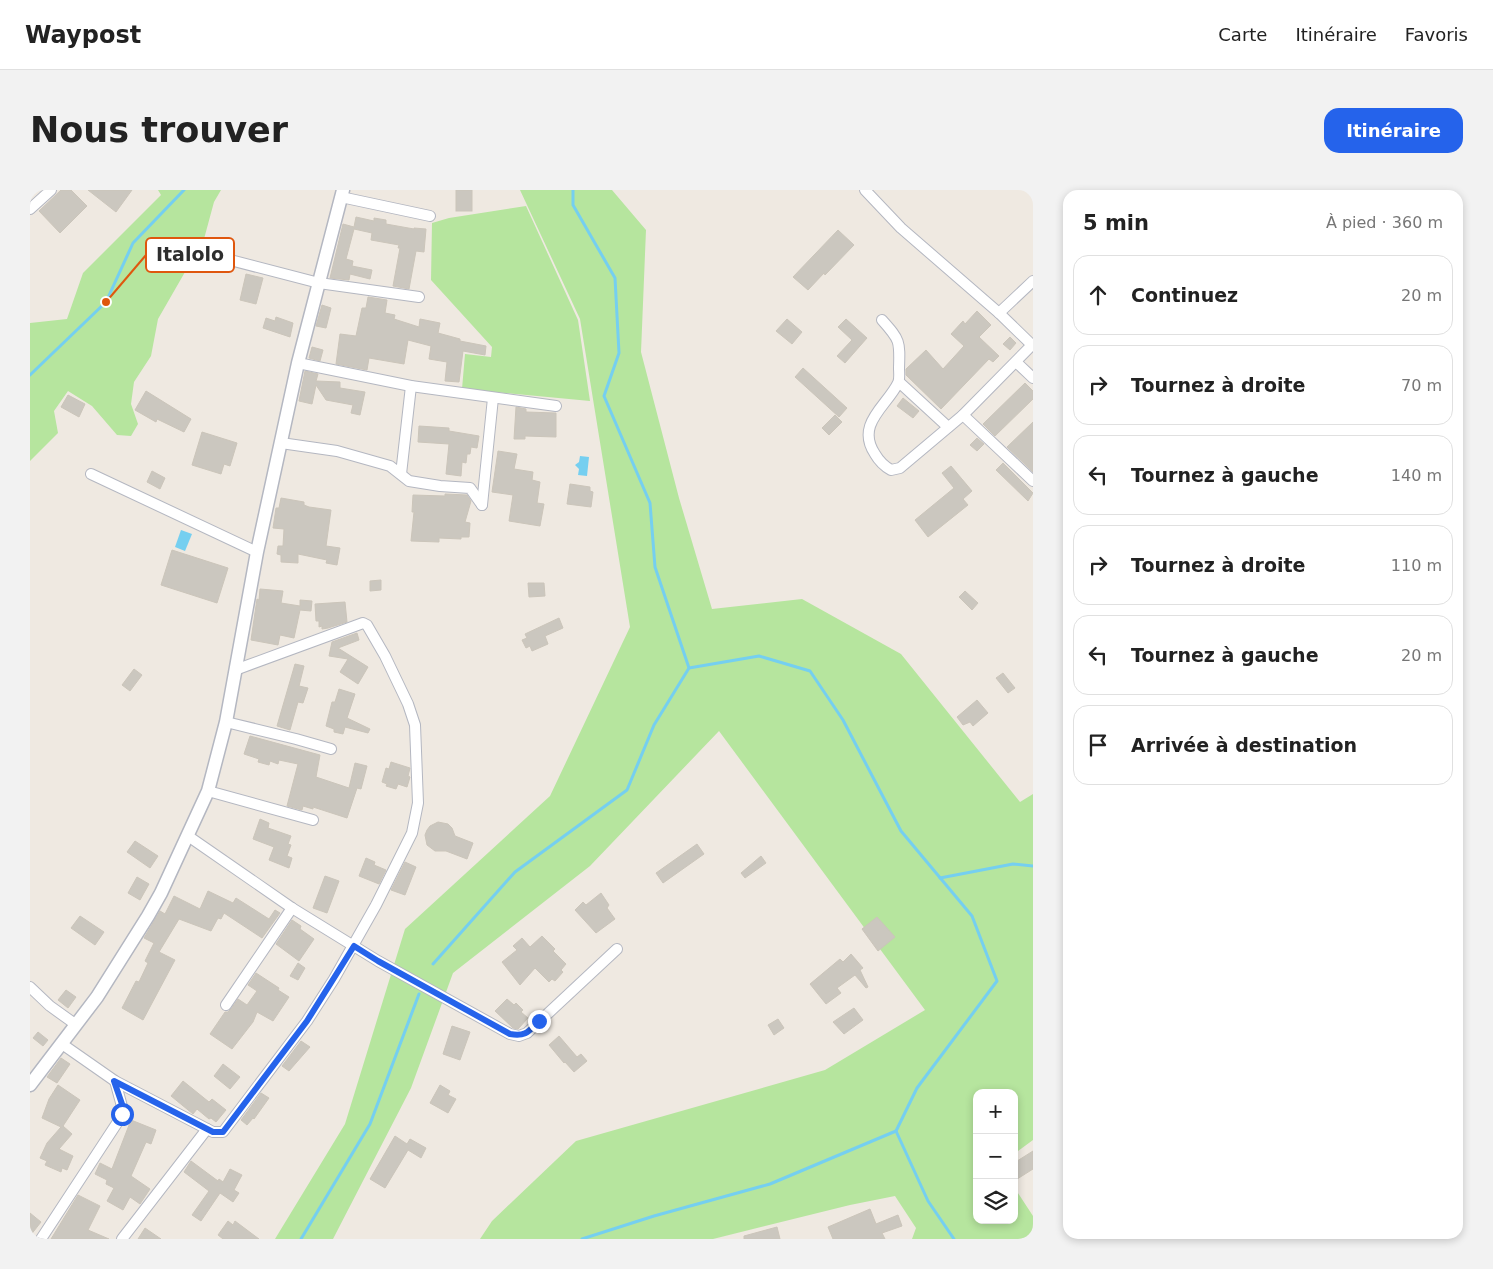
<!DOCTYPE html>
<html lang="fr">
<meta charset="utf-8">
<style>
:root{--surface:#fff;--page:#f2f2f2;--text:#222;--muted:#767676;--line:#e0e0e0;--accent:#2563eb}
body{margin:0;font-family:"DejaVu Sans",sans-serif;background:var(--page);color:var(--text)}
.controls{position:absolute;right:15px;bottom:15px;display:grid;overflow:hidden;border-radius:10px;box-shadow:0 2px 8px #0003}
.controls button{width:45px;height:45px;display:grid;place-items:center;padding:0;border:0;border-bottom:1px solid var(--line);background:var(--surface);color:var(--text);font:25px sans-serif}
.stop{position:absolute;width:15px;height:15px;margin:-11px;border:4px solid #2563eb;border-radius:50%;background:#fff}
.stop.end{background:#2563eb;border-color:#fff;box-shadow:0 1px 5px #0008}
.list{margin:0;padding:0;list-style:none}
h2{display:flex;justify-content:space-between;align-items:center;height:65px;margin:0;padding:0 20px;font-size:21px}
h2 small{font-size:16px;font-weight:400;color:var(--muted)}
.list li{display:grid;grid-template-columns:32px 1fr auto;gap:15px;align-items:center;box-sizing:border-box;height:80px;margin:0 10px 10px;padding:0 10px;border:1px solid var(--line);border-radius:15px}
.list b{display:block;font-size:19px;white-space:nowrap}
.list em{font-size:16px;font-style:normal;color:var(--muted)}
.icon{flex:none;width:28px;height:28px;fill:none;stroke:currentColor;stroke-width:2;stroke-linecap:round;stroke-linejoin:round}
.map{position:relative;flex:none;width:1003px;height:1049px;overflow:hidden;border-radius:15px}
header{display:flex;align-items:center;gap:30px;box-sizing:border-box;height:70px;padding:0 25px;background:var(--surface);border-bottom:1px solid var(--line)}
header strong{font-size:24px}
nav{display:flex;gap:28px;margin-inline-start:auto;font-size:18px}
.intro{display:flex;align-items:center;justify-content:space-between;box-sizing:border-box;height:120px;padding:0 30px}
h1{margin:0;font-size:35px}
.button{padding:12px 22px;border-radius:15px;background:var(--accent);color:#fff;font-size:18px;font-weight:700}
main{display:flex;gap:30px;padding:0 30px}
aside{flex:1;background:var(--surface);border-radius:15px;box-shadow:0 2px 8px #0003}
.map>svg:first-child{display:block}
.green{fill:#b6e59e}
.water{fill:#75cff0}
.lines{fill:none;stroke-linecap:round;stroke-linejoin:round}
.stream{stroke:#75cff0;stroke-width:3}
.building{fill:#cbc7bf;stroke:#cbc5ba}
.minor-casing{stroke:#b4b7c1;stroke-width:12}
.tertiary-casing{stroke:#b4b7c1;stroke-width:15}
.minor{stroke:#fff;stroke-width:10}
.tertiary{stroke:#fff;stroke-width:12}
.route{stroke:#2563eb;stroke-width:6}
.leader{fill:none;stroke:#df570e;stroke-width:2}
.callout-dot{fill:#df570e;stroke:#fff;stroke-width:2}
.callout{fill:#fff;stroke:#df570e;stroke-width:2}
.callout-label{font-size:19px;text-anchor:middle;font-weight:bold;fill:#2e2e2e}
</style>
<header>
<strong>Waypost</strong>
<nav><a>Carte</a><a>Itinéraire</a><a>Favoris</a></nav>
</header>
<div class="intro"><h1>Nous trouver</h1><a class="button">Itinéraire</a></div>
<main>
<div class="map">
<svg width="1003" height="1049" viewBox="0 0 1003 1049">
<rect width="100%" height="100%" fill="#efe9e1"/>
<g class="green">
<path d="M128,0H191L184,12L174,49L128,129L121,166L104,192L101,214L108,234L101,246L87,245L62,216L38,201L24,221L28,243L0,271V133L37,129L53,83L131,5Z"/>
<path d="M490,0H582L616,40L611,162L649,308L682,419L772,409L871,464L990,612L1003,604V950L984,964V903H947V1030H984V997L1003,1026V1049H882L886,1038L865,1006L820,1015L683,1049H450L462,1031L546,951L795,880L895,820L689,541L560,676L423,783L381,898L303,1049H245L315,934L375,739L520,606L600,437L550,129Z"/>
<path d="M496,16L548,130L560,211L432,199L435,164L461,167L462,157L401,90L402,33L419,28Z"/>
</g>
<g class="water">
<path d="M550,266L559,267L557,286L548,285L549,279L545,275L549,272Z"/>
<path d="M151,340L162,344L155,361L145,357Z"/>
</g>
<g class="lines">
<g class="stream">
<path d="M543,0V15L585,88L589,163L574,206L620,313L625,377L659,478L729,466L780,481L813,530L871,641L942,726L967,791L887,898L866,941L898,1011L924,1049"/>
<path d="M0,185L76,112L103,53L154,0"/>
<path d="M910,688L983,674L1003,676"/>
<path d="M403,774L485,682L597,600L624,535L659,478"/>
<path d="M271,1049L340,934L389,804"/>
<path d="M552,1049L624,1026L740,994L866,941"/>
</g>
</g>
<g class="building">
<path d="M31,0H41L57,16L30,43L9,21Z"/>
<path d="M58,0H102L86,22Z"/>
<rect x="426" y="0" width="16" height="21"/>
<path d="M326,27L344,31V28L356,30V34L384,39V38L396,39L394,62L386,61L379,99L363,96L370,58H368L369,55L341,50L342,43L324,39L316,69L323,71L322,76L342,80L340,89L320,84L319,90L300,88L313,34L324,37Z"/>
<path d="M808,40L824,55L795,85L794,83L778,100L763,87Z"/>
<path d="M216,84L233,88L226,114L210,110Z"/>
<path d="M338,107L357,110L355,123L365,125L364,129L389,137L390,129L410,133L408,143L430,149V151L456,156L455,165L433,161L429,192L415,191L417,172L399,169L401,156L378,150L374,174L339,168L337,180L306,174L310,144L326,146L332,118H336Z"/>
<path d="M292,115L301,118L296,138L286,136Z"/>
<path d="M947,121L961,135L949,147L969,166L963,172L959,169L911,219L876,185V179L896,160L913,179L934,156L921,144L933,131L935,134Z"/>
<path d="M246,127L263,133L260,147L233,138L236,128L245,131Z"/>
<path d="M757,129L772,142L762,154L746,141Z"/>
<path d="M816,129L837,148L815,173L807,166L822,150L808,137Z"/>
<path d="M980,147L986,153L980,160L973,154Z"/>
<path d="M282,157L293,160L290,171L279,168Z"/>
<path d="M773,178L817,218L809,227L765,187Z"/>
<path d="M275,181L288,184L286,191L310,192V198L335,202L330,225L321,223L323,215L296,210L286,195L282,214L269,211Z"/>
<path d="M995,193L1003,201V209L965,246L953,234Z"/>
<path d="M116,201L161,229L154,242L127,229L126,232L105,220Z"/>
<path d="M38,205L55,214L49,227L31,217Z"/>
<path d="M873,208L889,221L883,228L867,216Z"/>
<path d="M486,217L496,219V222L526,223V247L495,246V249H484Z"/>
<path d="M805,225L812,232L799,245L792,238Z"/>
<path d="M1003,232V282L977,257Z"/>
<path d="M389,236L419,238V241L449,246L447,258L441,257L440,264H437L436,273L432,272L431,286L416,284L419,254L388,252Z"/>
<path d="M172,242L207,253L200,276L194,274L191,284L162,275Z"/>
<path d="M947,248L954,254L947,261L940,255Z"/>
<path d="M468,261L487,264L484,279L503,282L502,290L510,292L507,313L514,314L510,336L479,331L483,305L462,302Z"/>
<path d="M973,273L1003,303L998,311L966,280Z"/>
<path d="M921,276L942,301L933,309L938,315L898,347L885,330L924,298L912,283Z"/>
<path d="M122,281L135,288L130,299L117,292Z"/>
<path d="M540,294L560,297V301L563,302L561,317L537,314Z"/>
<path d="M415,304L437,305L441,311L435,332L440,333L439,347H431V349L409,348V352L381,351L384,322H382L383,305L415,306Z"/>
<path d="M251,308L274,312V315L279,317L301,320L296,356L310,358L307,375L296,373L297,370L268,364V373L251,372V365L247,364L248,356H253L254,339L243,338L246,318H249Z"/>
<path d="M142,360L198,378L187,413L131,395Z"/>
<path d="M351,390V400L340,401V391Z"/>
<path d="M498,393H514L515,406L499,407Z"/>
<path d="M230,399L253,401L251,413L270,416V410L282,411L281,421L270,420L264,448L250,445L248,455L221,450L227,409L229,410Z"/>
<path d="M935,401L948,413L942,420L929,407Z"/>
<path d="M315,412L317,432L298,438L292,439V436L289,437V431H286L285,414Z"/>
<path d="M529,428L533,438L515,446L518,454L502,461L500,456L496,458L492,450L497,448L495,444Z"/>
<path d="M327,443L329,450L308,458L338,477L328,494L310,482L318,469L299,466L302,452Z"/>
<path d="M265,474L274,476L269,496L278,498L273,513L268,512L260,540L247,536Z"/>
<path d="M104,479L112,485L100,501L92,495Z"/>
<path d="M973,483L985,498L978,503L966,488Z"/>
<path d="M309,499L325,504L317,528L340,539L338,543L315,537L313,544L304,542V539L296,536L302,512H305Z"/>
<path d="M947,510L958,523L943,536L940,532L933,535L927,527Z"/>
<path d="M220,546L290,565L286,587L319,598L325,573L337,576L331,599L327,598L317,628L283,617V619L273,616L272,620L257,616L268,574L249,570L248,574L240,571L239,575L228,572L229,569L214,564Z"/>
<path d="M361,572L380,578L378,586L380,587L377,597L368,594L366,599L356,596L357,594L352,592L356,578L359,579Z"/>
<path d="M230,629L239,633L238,638L261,646L258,654L261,655L257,666L262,668L259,678L239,670L244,657L223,649Z"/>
<path d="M408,632L418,634L422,638L425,646L443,653L437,669L416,661H405L397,655L395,645L397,640L400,636Z"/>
<path d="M105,651L128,666L120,678L97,662Z"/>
<path d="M667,654L674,664L633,693L626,683Z"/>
<path d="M731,666L736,673L715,688L711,683Z"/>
<path d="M336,668L345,672L344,675L356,680L349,694L329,686Z"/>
<path d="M375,672L386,677L375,705L361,700Z"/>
<path d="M295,686L309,691L297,723L283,718Z"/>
<path d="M107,687L119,694L110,710L98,703Z"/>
<path d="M178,701L203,713L206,708L239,729L245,720L250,723L232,748L194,723L191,729L188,728L181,741L149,729L129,762L145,770L113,830L92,818L106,791L109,792L118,773L115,771L124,753L114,748L130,721L135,724L144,706L170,719Z"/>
<path d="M571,703L579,715L577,718L585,729L566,743L545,720L553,712L556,715Z"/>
<path d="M50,726L74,742L65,755L41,738Z"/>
<path d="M847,727L865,747L848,761L832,739Z"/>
<path d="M262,730L271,736L270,739L284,749L269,771L246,754Z"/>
<path d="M512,746L525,759L523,761L536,774L531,780L533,782L525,791L522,789L519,792L505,778L490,795L472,772L487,760L483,756L492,748L500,757Z"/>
<path d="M821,764L833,778L830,780L838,797L836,798L825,785L807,798L811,803L796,814L780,794L810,769L813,772Z"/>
<path d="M268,773L275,778L268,790L260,786Z"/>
<path d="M226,783L249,798L248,800L259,807L243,831L227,822L223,832L202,859L180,844L195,822H198L201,819L208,809L217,815L227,801L218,795Z"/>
<path d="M36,800L46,807L38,818L28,810Z"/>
<path d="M477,809L484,815L486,813L493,820L491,822L498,828L488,839L483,838L465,821Z"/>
<path d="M824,818L833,830L814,844L803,832Z"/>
<path d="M748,829L754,838L744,845L738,835Z"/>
<path d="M422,836L440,842L430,870L413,864Z"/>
<path d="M8,842L18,850L13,856L3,848Z"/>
<path d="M529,846L547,867L551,864L557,871L544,882L535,872L534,873L519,855Z"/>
<path d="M271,851L280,857L259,881L252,876Z"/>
<path d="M31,868L40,874L27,893L17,887Z"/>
<path d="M193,874L210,887L200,899L184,886Z"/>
<path d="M153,891L179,912L182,909L196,920L186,932L181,928L179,929L167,919L163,924L141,906Z"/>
<path d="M28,895L50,910L33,936L42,944L29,959L43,966L37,980L32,978L31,982L15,975L17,971L10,968L17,953L31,937L12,928L19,909Z"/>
<path d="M410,895L420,901L418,905L426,909L418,923L400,913Z"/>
<path d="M231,903L239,908L224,929L223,928L217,935L211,930Z"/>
<path d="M101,930L126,940L121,954L116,952L101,986L120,999L110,1014L100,1007L93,1020L77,1011L84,998L76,994L77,990L65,984L70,973L82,979Z"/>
<path d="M365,946L377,954L380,949L396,958L391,968L378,960L355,998L340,989Z"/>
<path d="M1003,961V979L984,991V973Z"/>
<path d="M161,971L188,991L189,989L193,992L200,979L212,985L204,1000L209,1003L203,1012L190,1003L171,1031L162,1025L179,1001L154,982Z"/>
<path d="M48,1005L70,1016L58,1040L79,1049H21Z"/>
<path d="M840,1019L846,1034L868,1025L872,1036L852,1043L855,1049H803L798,1037Z"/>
<path d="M0,1023L11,1032L0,1046Z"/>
<path d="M198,1031L203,1035L205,1031L229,1049H193L188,1045Z"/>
<path d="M747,1037L750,1049H714V1046Z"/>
<path d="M115,1038L131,1049H108Z"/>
</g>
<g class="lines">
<defs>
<g id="minor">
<path d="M835,0L871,38L969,123L1003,156"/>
<path d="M311,7L400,26"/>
<path d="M0,19L21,0"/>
<path d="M177,64L289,93L389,107"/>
<path d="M969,123L1003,91"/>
<path d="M852,130C870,150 870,151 869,178C869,182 870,189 868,193C857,216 825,234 845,264C849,271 854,276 861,280L870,278L933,225L1002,155"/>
<path d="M986,172L1003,188"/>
<path d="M268,173L381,196L526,216"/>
<path d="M869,192L918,237"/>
<path d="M933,225L1003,291"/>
<path d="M251,253L307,261L360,276L379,291L410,296L440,298L452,315"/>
<path d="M61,284L227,362"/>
<path d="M371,284L381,196"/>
<path d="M452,315L463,208"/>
<path d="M196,532L266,549L301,559"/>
<path d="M178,601L283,630"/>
<path d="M158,646L262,718L348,771L480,844L489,846L497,843L587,759"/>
<path d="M0,797L20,816L45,834"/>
<path d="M196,815L262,718"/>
<path d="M32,854L85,891L183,942H193L277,831L304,789L346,715L382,643L388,613L385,535L378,514L355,466L337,435L333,433L205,480"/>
<path d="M11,1049L91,927L93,920L85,891"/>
<path d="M92,1049L177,939"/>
</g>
<path id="tertiary" d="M0,895L67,807L118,726L131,703L178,601L196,532L227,362L268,173L313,0"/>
</defs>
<use href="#minor" class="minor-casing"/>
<use href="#tertiary" class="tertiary-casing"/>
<use href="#minor" class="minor"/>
<use href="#tertiary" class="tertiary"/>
</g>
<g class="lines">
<path class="route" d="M92,924V914L84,891L183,942H193L277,831L324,756L348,771L480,844C496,847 499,841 509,831"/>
</g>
<path class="leader" d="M76 112L116 65"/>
<circle class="callout-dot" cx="76" cy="112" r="5"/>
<rect class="callout" x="116" y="48" width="88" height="34" rx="5"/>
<g class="callout-label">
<text x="160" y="71">Italolo</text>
</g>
</svg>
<div class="controls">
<button>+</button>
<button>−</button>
<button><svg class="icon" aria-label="layers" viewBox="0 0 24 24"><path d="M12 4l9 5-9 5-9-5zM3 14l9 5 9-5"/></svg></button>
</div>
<div class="stop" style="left:92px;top:924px"></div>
<div class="stop end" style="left:509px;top:831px"></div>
</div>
<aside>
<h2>5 min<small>À pied · 360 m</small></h2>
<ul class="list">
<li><svg class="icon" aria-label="ahead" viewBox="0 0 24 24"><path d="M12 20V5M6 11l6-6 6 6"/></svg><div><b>Continuez</b></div><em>20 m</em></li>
<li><svg class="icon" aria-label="right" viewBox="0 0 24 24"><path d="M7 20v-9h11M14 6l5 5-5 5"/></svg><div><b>Tournez à droite</b></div><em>70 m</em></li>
<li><svg class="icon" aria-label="left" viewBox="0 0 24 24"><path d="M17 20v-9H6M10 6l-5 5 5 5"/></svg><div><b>Tournez à gauche</b></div><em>140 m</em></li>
<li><svg class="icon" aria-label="right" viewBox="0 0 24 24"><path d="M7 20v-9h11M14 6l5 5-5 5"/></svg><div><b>Tournez à droite</b></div><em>110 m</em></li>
<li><svg class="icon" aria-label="left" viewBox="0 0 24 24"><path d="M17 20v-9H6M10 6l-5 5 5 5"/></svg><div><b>Tournez à gauche</b></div><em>20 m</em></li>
<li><svg class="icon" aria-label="arrive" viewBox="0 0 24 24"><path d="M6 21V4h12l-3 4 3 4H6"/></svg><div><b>Arrivée à destination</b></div></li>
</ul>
</aside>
</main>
